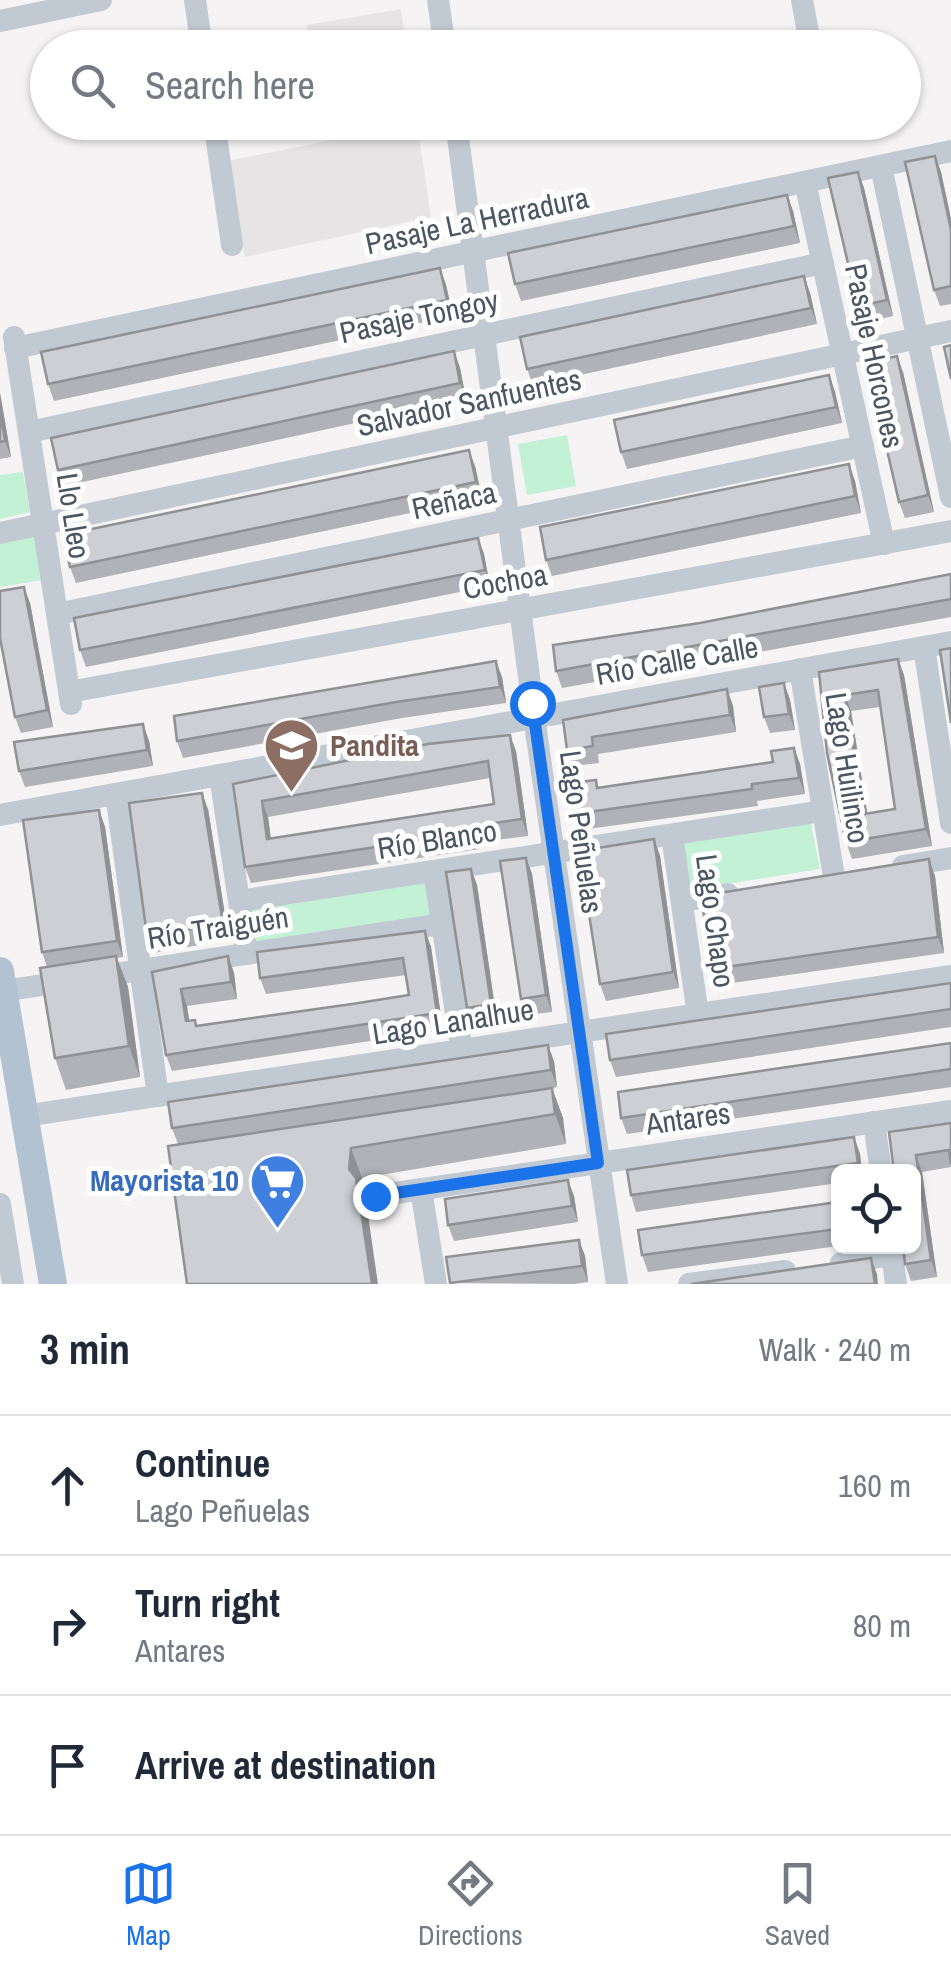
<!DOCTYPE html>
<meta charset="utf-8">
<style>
:root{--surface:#fff;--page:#f6f6f7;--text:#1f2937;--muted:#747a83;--line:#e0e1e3;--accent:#1a73e8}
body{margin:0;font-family:"Archivo Narrow",sans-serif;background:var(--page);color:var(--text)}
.controls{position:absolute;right:30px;bottom:30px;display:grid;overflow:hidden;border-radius:15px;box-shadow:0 2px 8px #0004}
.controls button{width:90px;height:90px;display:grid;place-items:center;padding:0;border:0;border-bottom:2px solid var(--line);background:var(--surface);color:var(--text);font:50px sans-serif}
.stop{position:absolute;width:30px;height:30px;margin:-22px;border:8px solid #1a73e8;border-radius:50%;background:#fff}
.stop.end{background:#1a73e8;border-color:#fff;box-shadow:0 2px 10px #0008}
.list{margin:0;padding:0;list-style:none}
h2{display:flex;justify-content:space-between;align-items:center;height:130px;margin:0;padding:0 40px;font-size:42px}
h2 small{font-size:32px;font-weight:400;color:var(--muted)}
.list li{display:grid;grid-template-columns:65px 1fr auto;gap:30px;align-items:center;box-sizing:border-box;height:140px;padding:0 40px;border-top:2px solid var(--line)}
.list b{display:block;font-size:38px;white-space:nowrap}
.list p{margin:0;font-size:32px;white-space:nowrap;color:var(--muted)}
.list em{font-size:32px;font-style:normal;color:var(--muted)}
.icon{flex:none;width:55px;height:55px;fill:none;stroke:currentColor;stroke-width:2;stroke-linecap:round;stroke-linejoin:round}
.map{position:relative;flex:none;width:951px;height:1284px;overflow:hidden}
.search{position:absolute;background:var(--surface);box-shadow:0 2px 8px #0004;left:30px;right:30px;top:30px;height:110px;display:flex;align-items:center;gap:25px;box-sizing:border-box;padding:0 35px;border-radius:55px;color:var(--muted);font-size:38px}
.sheet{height:550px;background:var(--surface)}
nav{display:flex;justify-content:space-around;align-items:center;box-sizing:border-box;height:140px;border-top:2px solid var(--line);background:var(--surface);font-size:28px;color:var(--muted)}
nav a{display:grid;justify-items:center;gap:5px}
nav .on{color:var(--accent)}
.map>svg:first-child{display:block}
.education{fill:#e6e4e5}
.green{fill:#c3f1d5}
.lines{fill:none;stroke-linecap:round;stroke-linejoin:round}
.minor{stroke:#c1cad2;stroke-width:22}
.major{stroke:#b3c2d1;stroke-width:28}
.wall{fill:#b0b2b7;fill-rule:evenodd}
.shaded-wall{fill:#909195}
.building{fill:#cdcfd5;stroke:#909195;stroke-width:2.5;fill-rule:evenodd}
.route{stroke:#1a73e8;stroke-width:12}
.labels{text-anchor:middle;stroke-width:10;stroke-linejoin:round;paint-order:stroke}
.street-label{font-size:30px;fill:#4a5661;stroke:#fff}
.education-label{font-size:30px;font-weight:bold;fill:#785e54;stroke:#fff;text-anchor:start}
.shop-label{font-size:30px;font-weight:bold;fill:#366cbe;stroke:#fff;text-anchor:end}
</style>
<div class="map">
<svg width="951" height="1284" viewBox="0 0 951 1284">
<rect width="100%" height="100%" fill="#f5f3f3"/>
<g class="education">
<path d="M401,9L406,47H311L307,25Z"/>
<path d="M417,123L431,217L245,257L228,161Z"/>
</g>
<g class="green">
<path d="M567,435L576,486L527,495L518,444Z"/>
<path d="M23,472L30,512L0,519V475Z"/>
<path d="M36,535L43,580L0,587V544Z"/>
<path d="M810,819L820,869L684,891L679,840Z"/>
<path d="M427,879L435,920L253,950L247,907Z"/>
</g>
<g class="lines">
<g class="minor">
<path d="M195,0L202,48"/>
<path d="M438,0L445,48"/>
<path d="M802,0L811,48"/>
<path d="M0,21L101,0"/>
<path d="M214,122L232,245"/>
<path d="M456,122L537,738L617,1284"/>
<path d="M881,166L951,497"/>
<path d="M805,182L884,544"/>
<path d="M14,337L71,704"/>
<path d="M15,348L951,151"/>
<path d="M29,432L823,263"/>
<path d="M0,533L951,331"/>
<path d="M57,614L863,446"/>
<path d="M924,647L951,823"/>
<path d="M800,669L834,877"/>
<path d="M69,692L951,531"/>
<path d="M220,775L247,954"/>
<path d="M116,794L158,1096"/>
<path d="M0,815L951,642"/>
<path d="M672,835L698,1015"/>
<path d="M903,866L951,858"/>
<path d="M434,871L462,1052"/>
<path d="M239,901L823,811"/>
<path d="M682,901L728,894"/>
<path d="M3,991L442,924"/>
<path d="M24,1116L951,976"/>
<path d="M874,1122L881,1172"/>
<path d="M421,1189L436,1284"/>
<path d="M375,1196L951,1111"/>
<path d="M0,1204L13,1284"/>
<path d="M891,1246L896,1284"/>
<path d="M841,1263L892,1255"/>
<path d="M689,1284L785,1271"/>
</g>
<path class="major" d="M0,971L53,1284"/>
</g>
<g class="wall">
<path d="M935,156L941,172L951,219V304L940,306L934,290Z"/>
<path d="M858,172L864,188L893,316L864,323L858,306Z"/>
<path d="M787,195L793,211L800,243L521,301L515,284Z"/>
<path d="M440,268L446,285L453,316L54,401L48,384Z"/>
<path d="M810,293L817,324L533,385L527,369Z"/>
<path d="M454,351L460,368L466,399L64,486L58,470Z"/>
<path d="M903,372L934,512L905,518L899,502Z"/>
<path d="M829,375L835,392L842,423L627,469L621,452Z"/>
<path d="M0,393L11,457L0,459Z"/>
<path d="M475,466L482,498L76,583L70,567Z"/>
<path d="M855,481L861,513L552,576L546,560Z"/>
<path d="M478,538L484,554L490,586L86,667L80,650Z"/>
<path d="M951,574V617L562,688L556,671L700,623Z"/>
<path d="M30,603L53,727L21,733L15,717Z"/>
<path d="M898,659L904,675L932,846L852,859L846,842L819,672ZM880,707L895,809L867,813L851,711Z"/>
<path d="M502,677L506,703L402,718L183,758L177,741Z"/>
<path d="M784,683L790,700L795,730L770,733L764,717Z"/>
<path d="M727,689L733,706L736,732L598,754L599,763L573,766L567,750L563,720Z"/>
<path d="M143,724L149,741L153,766L25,787L19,771Z"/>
<path d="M794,748L800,764L805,794L757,801L758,806L580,830L574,814L596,780L599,788L773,762Z"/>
<path d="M516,751L528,836L479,842L480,849L251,883L245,867L233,784ZM490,778L494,804L271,839L268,817Z"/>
<path d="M208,809L229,940L153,953L147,936Z"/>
<path d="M99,810L105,827L123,957L117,958L128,987L140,1077L66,1090L55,1058L47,967L42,952Z"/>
<path d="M654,839L660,856L679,988L606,1001L600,984Z"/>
<path d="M526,858L532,874L552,1012L527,1015L521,999Z"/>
<path d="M929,859L935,876L944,953L718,985L712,969Z"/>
<path d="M471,869L477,885L497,1021L473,1024L467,1008Z"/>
<path d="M425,931L431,947L443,1030L172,1071L166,1055L152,972L228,956L234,973L237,999L187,1006L189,1021L197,1026L409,995L406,975L266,994L260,978Z"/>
<path d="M951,983V1027L616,1077L610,1060Z"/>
<path d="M951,1043V1087L627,1134L621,1118Z"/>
<path d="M554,1061L557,1087L552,1088L563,1118L566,1144L362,1178L361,1192L367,1208L178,1144L172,1128Z"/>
<path d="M951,1123V1167L922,1172L937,1277L911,1281L905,1264L894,1172Z"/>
<path d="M854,1137L860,1154L862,1172H838V1183L636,1212L631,1195Z"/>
<path d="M574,1196L578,1222L454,1241L448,1225Z"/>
<path d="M838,1202V1246L648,1272L642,1255Z"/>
<path d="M579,1240L585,1256L588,1282L574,1284L450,1283Z"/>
</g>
<g class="shaded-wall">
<path d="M935,156L941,172L951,219V230Z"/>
<path d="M858,172L864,188L893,316L887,300Z"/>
<path d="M787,195L793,211L800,243L794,226Z"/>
<path d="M440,268L446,285L453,316L447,300Z"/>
<path d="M804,276L810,293L817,324L811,308Z"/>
<path d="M454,351L460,368L466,399L460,383Z"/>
<path d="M897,356L903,372L934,512L928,495Z"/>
<path d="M829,375L835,392L842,423L836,407Z"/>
<path d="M0,393L11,457L5,441L0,411Z"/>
<path d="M469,450L475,466L482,498L476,482Z"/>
<path d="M849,464L855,481L861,513L855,496Z"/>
<path d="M478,538L484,554L490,586L485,570Z"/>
<path d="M24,587L30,603L53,727L47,710Z"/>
<path d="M898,659L904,675L932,846L926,829Z"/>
<path d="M496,661L502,677L506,703L500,687Z"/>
<path d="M784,683L790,700L795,730L789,714Z"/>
<path d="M727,689L733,706L736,732L730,715Z"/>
<path d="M845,695L851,711L870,830L864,814Z"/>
<path d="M143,724L149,741L153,766L147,750Z"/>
<path d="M510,735L516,751L528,836L522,819Z"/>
<path d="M794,748L800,764L805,794L799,778Z"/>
<path d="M202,793L208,809L229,940L223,924Z"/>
<path d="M262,801L268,817L273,856L267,839Z"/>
<path d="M99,810L105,827L123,957L117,941Z"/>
<path d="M654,839L660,856L679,988L673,972Z"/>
<path d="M526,858L532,874L552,1012L546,995Z"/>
<path d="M929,859L935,876L944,953L938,937Z"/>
<path d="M471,869L477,885L497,1021L491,1004Z"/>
<path d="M425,931L431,947L443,1030L437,1013Z"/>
<path d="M116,956L128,987L140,1077L129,1046Z"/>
<path d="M228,956L234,973L237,999L231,982Z"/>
<path d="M181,989L187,1006L192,1038L186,1021Z"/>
<path d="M548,1045L554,1061L557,1087L551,1070Z"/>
<path d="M552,1088L563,1118L566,1144L555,1114Z"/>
<path d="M854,1137L860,1154L862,1172H861L858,1163Z"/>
<path d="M351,1148L362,1178L361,1192L367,1208L378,1284H372L349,1169Z"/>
<path d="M916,1155L922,1172L937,1277L931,1260Z"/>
<path d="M568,1180L574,1196L578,1222L572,1206Z"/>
<path d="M579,1240L585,1256L588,1282L582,1266Z"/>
<path d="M871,1258L877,1274L878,1284H875Z"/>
</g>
<g class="building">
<path d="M935,156L951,230V286L934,290L905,162Z"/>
<path d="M858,172L887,300L858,306L828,178Z"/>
<path d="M787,195L794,226L515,284L508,253Z"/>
<path d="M440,268L447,300L48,384L41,352Z"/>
<path d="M804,276L811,308L527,369L520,337Z"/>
<path d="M951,345V379L944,347Z"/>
<path d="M454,351L460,383L58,470L51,438Z"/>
<path d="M897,356L928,495L899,502L867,363Z"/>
<path d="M829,375L836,407L621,452L614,420Z"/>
<path d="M0,411L5,441L0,442Z"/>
<path d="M469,450L476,482L70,567L63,535Z"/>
<path d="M849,464L855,496L546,560L540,527Z"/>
<path d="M478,538L485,570L80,650L74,618Z"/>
<path d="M951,574V599L556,671L553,645L700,623Z"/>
<path d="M24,587L47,710L15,717L0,638V591Z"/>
<path d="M951,648V723L940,650Z"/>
<path d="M898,659L926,829L846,842L827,753L819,672ZM878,690L895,809L864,814L845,695Z"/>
<path d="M496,661L500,687L396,702L177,741L174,716Z"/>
<path d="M784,683L789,714L764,717L759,687Z"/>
<path d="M727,689L730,715L592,737L593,746L567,750L563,720Z"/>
<path d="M143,724L147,750L19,771L14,742Z"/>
<path d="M510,735L522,819L473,826L474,832L245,867L233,784L428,744ZM488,761L494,804L267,839L262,801Z"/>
<path d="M794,748L799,778L752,784V789L574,814L570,783L596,780L597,788L773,762L771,751Z"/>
<path d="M202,793L223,924L147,936L129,803Z"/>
<path d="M99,810L117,941L42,952L23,820Z"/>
<path d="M654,839L673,972L600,984L579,851Z"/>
<path d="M526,858L546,995L521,999L500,861Z"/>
<path d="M929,859L938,937L712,969L701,896Z"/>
<path d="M471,869L491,1004L467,1008L446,872Z"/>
<path d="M425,931L437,1013L166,1055L152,972L228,956L231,982L181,989L186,1021L195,1020L196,1026L352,1004L409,995L403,958L260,978L257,952Z"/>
<path d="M116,956L129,1046L55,1058L40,968Z"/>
<path d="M951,983V1009L610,1060L606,1034Z"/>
<path d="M951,1043V1069L621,1118L618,1092Z"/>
<path d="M548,1045L551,1070L172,1128L168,1102Z"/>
<path d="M552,1088L555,1114L351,1148L349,1169L356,1178L372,1284H187L168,1146Z"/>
<path d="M951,1123V1164L949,1150L916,1155L931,1260L905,1264L903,1246H914V1172H894L889,1132Z"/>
<path d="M854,1137L858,1163L631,1195L627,1170Z"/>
<path d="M568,1180L572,1206L448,1225L445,1199Z"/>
<path d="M838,1202V1229L642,1255L638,1230Z"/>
<path d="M579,1240L582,1266L450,1283L446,1257Z"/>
<path d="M871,1258L875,1284H691Z"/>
</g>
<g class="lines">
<path class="route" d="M375,1196L598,1163L532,703"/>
</g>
<defs>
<symbol id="school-pin" viewBox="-11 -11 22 30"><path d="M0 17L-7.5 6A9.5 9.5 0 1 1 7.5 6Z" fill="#8d6e63" stroke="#fff"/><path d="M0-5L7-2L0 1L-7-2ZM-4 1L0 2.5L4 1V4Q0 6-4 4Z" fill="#fff"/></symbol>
<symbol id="supermarket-pin" viewBox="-11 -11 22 30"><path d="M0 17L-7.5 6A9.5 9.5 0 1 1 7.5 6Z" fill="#3f7fe0" stroke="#fff"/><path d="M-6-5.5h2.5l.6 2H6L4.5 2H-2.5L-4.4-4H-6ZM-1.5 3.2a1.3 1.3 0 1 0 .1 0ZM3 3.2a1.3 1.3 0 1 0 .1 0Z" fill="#fff"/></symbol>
</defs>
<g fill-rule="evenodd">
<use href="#school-pin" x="260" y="714" width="63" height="86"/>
<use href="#supermarket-pin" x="246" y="1150" width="63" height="86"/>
</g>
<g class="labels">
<g class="street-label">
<text transform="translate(477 221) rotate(-12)" y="10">Pasaje La Herradura</text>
<text transform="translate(419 317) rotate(-12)" y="10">Pasaje Tongoy</text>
<text transform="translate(874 356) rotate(78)" y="10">Pasaje Horcones</text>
<text transform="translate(469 403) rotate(-12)" y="10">Salvador Sanfuentes</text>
<text transform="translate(454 501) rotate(-12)" y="10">Reñaca</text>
<text transform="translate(73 516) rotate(81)" y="10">Llo Lleo</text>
<text transform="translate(505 582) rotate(-10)" y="10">Cochoa</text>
<text transform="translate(677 661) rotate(-10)" y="10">Río Calle Calle</text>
<text transform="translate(847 768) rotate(81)" y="10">Lago Huilinco</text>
<text transform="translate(581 832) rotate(82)" y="10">Lago Peñuelas</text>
<text transform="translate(437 840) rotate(-9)" y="10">Río Blanco</text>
<text transform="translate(715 921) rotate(82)" y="10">Lago Chapo</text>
<text transform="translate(218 928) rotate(-9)" y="10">Río Traiguén</text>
<text transform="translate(453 1022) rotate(-9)" y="10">Lago Lanalhue</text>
<text transform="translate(688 1119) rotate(-8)" y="10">Antares</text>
</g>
<g class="education-label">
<text x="330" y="756">Pandita</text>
</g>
<g class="shop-label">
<text x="239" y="1191">Mayorista 10</text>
</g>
</g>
</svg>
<div class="controls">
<button><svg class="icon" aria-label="locate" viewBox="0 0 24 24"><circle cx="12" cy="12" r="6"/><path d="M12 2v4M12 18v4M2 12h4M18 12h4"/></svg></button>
</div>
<div class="stop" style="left:532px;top:703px"></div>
<div class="stop end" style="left:375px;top:1196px"></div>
<div class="search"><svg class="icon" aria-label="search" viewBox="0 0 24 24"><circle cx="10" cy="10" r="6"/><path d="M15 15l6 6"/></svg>Search here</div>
</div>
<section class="sheet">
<h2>3 min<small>Walk · 240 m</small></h2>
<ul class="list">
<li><svg class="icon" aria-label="ahead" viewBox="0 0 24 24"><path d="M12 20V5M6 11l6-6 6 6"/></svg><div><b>Continue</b><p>Lago Peñuelas</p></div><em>160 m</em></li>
<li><svg class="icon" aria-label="right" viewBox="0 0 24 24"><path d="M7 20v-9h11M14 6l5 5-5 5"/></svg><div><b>Turn right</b><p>Antares</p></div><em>80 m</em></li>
<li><svg class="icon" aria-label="arrive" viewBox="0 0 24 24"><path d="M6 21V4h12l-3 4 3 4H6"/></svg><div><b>Arrive at destination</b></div></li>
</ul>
</section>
<nav>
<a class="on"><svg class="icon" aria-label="map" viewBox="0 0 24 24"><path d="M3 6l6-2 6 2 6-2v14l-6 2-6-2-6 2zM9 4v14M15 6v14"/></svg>Map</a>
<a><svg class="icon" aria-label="directions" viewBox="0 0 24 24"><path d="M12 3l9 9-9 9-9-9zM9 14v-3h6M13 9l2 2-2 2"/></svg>Directions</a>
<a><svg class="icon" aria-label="saved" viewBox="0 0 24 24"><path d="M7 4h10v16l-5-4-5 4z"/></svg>Saved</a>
</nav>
